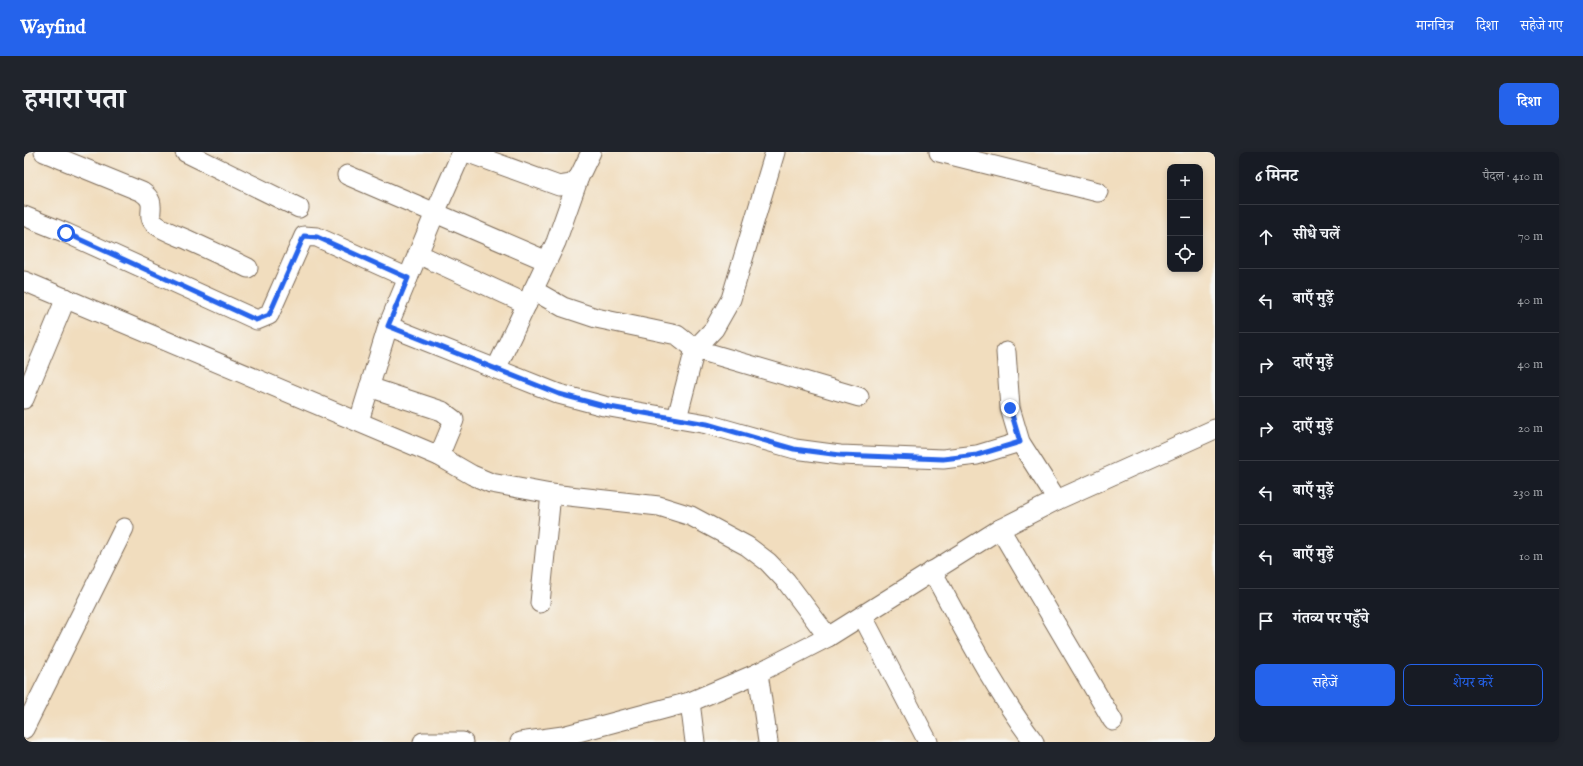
<!DOCTYPE html>
<html lang="hi">
<meta charset="utf-8">
<style>
:root{--surface:#171b24;--page:#20242c;--text:#f1f3f6;--muted:#9ea1a6;--line:#363941;--accent:#2563eb}
body{margin:0;font-family:"IM FELL English","Noto Serif Devanagari",serif;background:var(--page);color:var(--text)}
.controls{position:absolute;right:12px;top:12px;display:grid;overflow:hidden;border-radius:8px;box-shadow:0 2px 6px #0003}
.controls button{width:36px;height:36px;display:grid;place-items:center;padding:0;border:0;border-bottom:1px solid var(--line);background:var(--surface);color:var(--text);font:20px sans-serif}
.stop{position:absolute;width:12px;height:12px;margin:-9px;border:3px solid #2563eb;border-radius:50%;background:#fff}
.stop.end{background:#2563eb;border-color:#fff;box-shadow:0 1px 4px #0008}
.list{margin:0;padding:0;list-style:none}
h2{display:flex;justify-content:space-between;align-items:center;height:52px;margin:0;padding:0 16px;font-size:17px}
h2 small{font-size:13px;font-weight:400;color:var(--muted)}
.list li{display:grid;grid-template-columns:26px 1fr auto;gap:12px;align-items:center;box-sizing:border-box;height:64px;padding:0 16px;border-top:1px solid var(--line)}
.list b{display:block;font-size:15px;white-space:nowrap}
.list em{font-size:13px;font-style:normal;color:var(--muted)}
.actions{display:flex;gap:8px;padding:12px 16px}
.actions a{flex:1;padding:9px 0;border:1px solid var(--accent);border-radius:8px;text-align:center;font-size:14px;color:var(--accent)}
.actions .main{background:var(--accent);color:#fff}
.icon{flex:none;width:22px;height:22px;fill:none;stroke:currentColor;stroke-width:2;stroke-linecap:round;stroke-linejoin:round}
.map{position:relative;flex:none;width:1191px;height:590px;overflow:hidden;border-radius:8px}
header{display:flex;align-items:center;gap:24px;box-sizing:border-box;height:56px;padding:0 20px;background:var(--accent);color:#fff}
header strong{font-size:19px}
nav{display:flex;gap:22px;margin-inline-start:auto;font-size:14px}
.intro{display:flex;align-items:center;justify-content:space-between;box-sizing:border-box;height:96px;padding:0 24px}
h1{margin:0;font-size:28px}
.button{padding:10px 18px;border-radius:8px;background:var(--accent);color:#fff;font-size:14px;font-weight:700}
main{display:flex;gap:24px;padding:0 24px}
aside{flex:1;background:var(--surface);border-radius:8px;box-shadow:0 2px 6px #0003}
.map>svg:first-child{display:block}
.lines{fill:none;stroke-linecap:round;stroke-linejoin:round}
.minor-casing{stroke:#7b6956;stroke-width:21}
.minor{stroke:#fff;stroke-width:19}
.route{stroke:#2563eb;stroke-width:5}
</style>
<header>
<strong>Wayfind</strong>
<nav><a>मानचित्र</a><a>दिशा</a><a>सहेजे गए</a></nav>
</header>
<div class="intro"><h1>हमारा पता</h1><a class="button">दिशा</a></div>
<main>
<div class="map">
<svg width="1191" height="590" viewBox="0 0 1191 590">
<rect width="100%" height="100%" fill="#f6f6f2"/>
<filter id="ink" filterUnits="userSpaceOnUse"><feTurbulence type="fractalNoise" baseFrequency=".025" numOctaves="2"/><feDisplacementMap in="SourceGraphic" scale="8" xChannelSelector="R" yChannelSelector="G"/><feConvolveMatrix kernelMatrix="1 2 1 2 8 2 1 2 1" color-interpolation-filters="sRGB"/></filter>
<filter id="wash" filterUnits="userSpaceOnUse"><feTurbulence type="fractalNoise" baseFrequency=".012" numOctaves="4" result="noise"/><feDisplacementMap in="SourceGraphic" scale="16" xChannelSelector="R" yChannelSelector="G"/><feGaussianBlur stdDeviation="0.9" result="paint"/><feColorMatrix in="noise" values="0 0 0 0 0 0 0 0 0 0 0 0 0 0 0 0 0 1.4 0 .05"/><feComposite in="paint" operator="in"/></filter>
<g filter="url(#wash)">
<rect width="100%" height="100%" fill="#f1ddbe"/>
</g>
<g filter="url(#ink)">
<g class="lines">
<defs>
<g id="minor">
<path d="M20,0L118,40C136,52 120,62 131,72C140,79 152,83 162,87C183,97 204,106 224,116"/>
<path d="M161,0L275,56"/>
<path d="M442,0L535,34L548,32L555,25L567,0"/>
<path d="M915,0L1074,40"/>
<path d="M323,23L523,109"/>
<path d="M0,64L42,81L233,168L245,163L280,84L293,85L384,126"/>
<path d="M394,102L503,152"/>
<path d="M0,129L415,304L448,323L467,331L527,342L635,354L667,364L723,394L744,410L762,429L804,485"/>
<path d="M509,138L539,155L572,166L653,183L671,197L835,245"/>
<path d="M364,174L535,242L580,254L683,272L771,297L816,303L919,307L953,303L996,290"/>
<path d="M982,200L986,256L996,290L1033,348"/>
<path d="M472,217L532,90L555,25"/>
<path d="M345,235L418,259L430,268L415,304"/>
<path d="M0,247L42,146"/>
<path d="M653,266L671,197L690,177L707,147L751,0"/>
<path d="M335,269L364,174L411,61L438,0"/>
<path d="M976,377L1089,569"/>
<path d="M908,419C940,477 970,537 1010,590"/>
<path d="M516,451L527,342"/>
<path d="M839,465L904,590"/>
<path d="M734,521L744,590"/>
<path d="M666,550L671,590"/>
<path d="M0,577L100,376"/>
<path d="M399,590H439"/>
<path d="M496,590L539,584L666,550L734,521L804,485L976,377L1033,348L1191,277"/>
</g>
</defs>
<use href="#minor" class="minor-casing"/>
<use href="#minor" class="minor"/>
</g>
</g>
<g class="lines" filter="url(#ink)">
<path class="route" d="M42,81L232,168L245,163L280,84L293,85L384,126L364,174L535,242L580,254L683,272L770,297L816,303L919,307L953,303L996,290L986,256"/>
</g>
</svg>
<div class="controls">
<button>+</button>
<button>−</button>
<button><svg class="icon" aria-label="locate" viewBox="0 0 24 24"><circle cx="12" cy="12" r="6"/><path d="M12 2v4M12 18v4M2 12h4M18 12h4"/></svg></button>
</div>
<div class="stop" style="left:42px;top:81px"></div>
<div class="stop end" style="left:986px;top:256px"></div>
</div>
<aside>
<h2>6 मिनट<small>पैदल · 410 m</small></h2>
<ul class="list">
<li><svg class="icon" aria-label="ahead" viewBox="0 0 24 24"><path d="M12 20V5M6 11l6-6 6 6"/></svg><div><b>सीधे चलें</b></div><em>70 m</em></li>
<li><svg class="icon" aria-label="left" viewBox="0 0 24 24"><path d="M17 20v-9H6M10 6l-5 5 5 5"/></svg><div><b>बाएँ मुड़ें</b></div><em>40 m</em></li>
<li><svg class="icon" aria-label="right" viewBox="0 0 24 24"><path d="M7 20v-9h11M14 6l5 5-5 5"/></svg><div><b>दाएँ मुड़ें</b></div><em>40 m</em></li>
<li><svg class="icon" aria-label="right" viewBox="0 0 24 24"><path d="M7 20v-9h11M14 6l5 5-5 5"/></svg><div><b>दाएँ मुड़ें</b></div><em>20 m</em></li>
<li><svg class="icon" aria-label="left" viewBox="0 0 24 24"><path d="M17 20v-9H6M10 6l-5 5 5 5"/></svg><div><b>बाएँ मुड़ें</b></div><em>230 m</em></li>
<li><svg class="icon" aria-label="left" viewBox="0 0 24 24"><path d="M17 20v-9H6M10 6l-5 5 5 5"/></svg><div><b>बाएँ मुड़ें</b></div><em>10 m</em></li>
<li><svg class="icon" aria-label="arrive" viewBox="0 0 24 24"><path d="M6 21V4h12l-3 4 3 4H6"/></svg><div><b>गंतव्य पर पहुँचे</b></div></li>
</ul>
<div class="actions"><a class="main">सहेजें</a><a>शेयर करें</a></div>
</aside>
</main>
